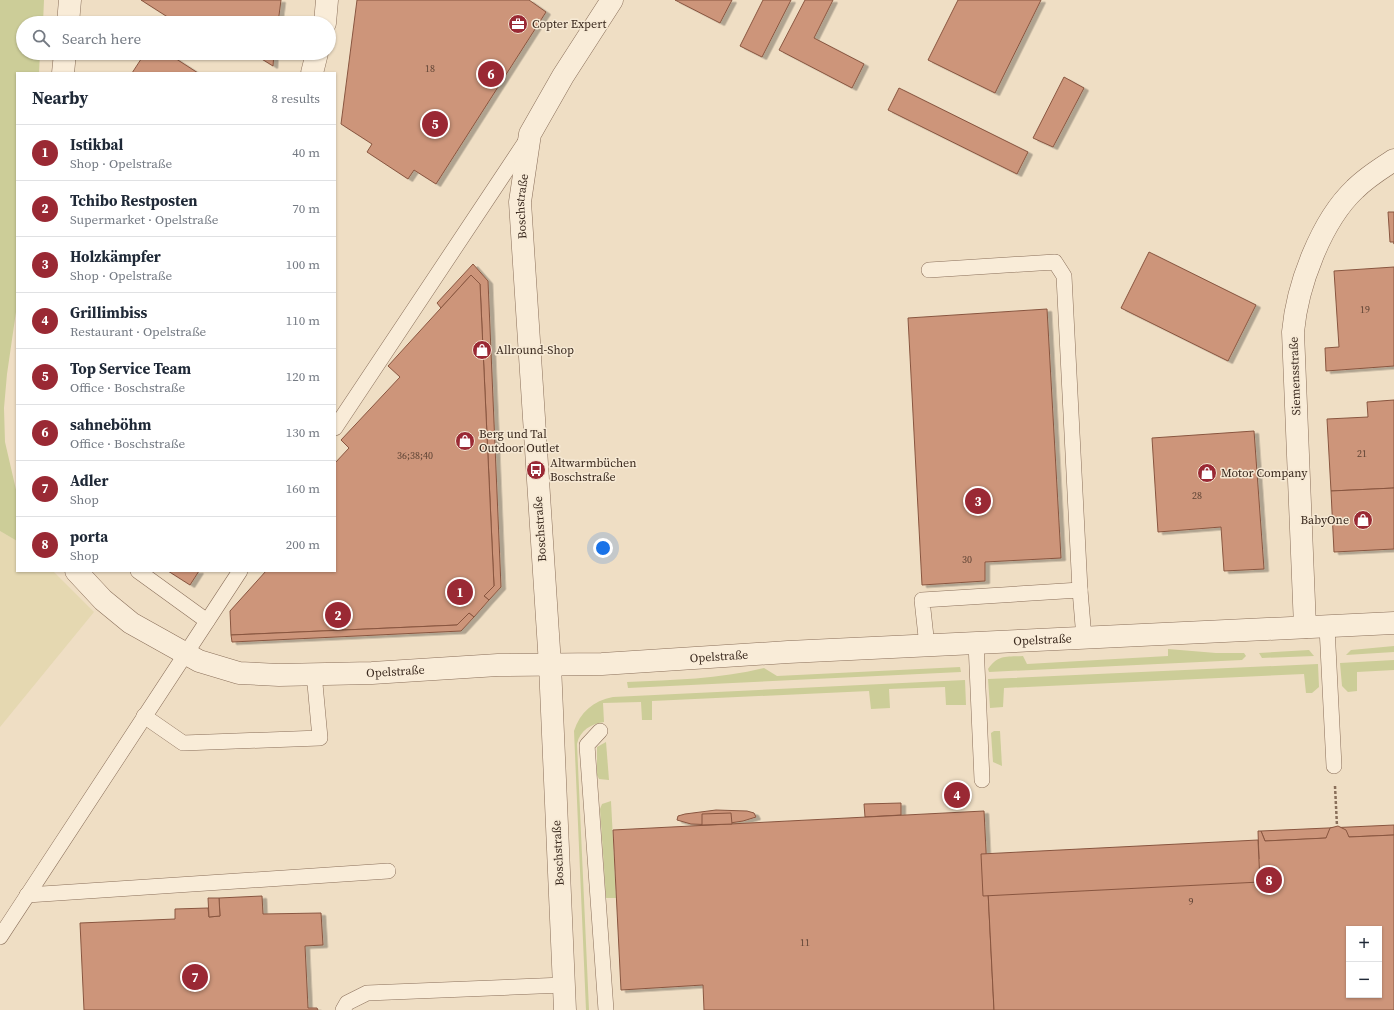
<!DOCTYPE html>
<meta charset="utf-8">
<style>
:root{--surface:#fff;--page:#f6f6f7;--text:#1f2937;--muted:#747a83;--line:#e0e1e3;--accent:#9a2934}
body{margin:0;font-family:"Source Serif 4",serif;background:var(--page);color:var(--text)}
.controls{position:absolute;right:12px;bottom:12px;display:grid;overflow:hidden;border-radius:0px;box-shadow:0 1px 3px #0004}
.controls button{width:36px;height:36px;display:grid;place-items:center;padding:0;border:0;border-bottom:1px solid var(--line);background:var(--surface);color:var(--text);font:20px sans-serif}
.you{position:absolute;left:603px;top:548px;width:14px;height:14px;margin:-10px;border:3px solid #fff;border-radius:50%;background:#1a73e8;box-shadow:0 0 0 6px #1a73e833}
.badge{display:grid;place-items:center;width:26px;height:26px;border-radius:50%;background:var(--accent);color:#fff;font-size:13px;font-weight:700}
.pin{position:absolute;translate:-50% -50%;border:2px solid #fff;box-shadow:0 1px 4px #0006}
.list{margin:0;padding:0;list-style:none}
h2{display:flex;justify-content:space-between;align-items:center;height:52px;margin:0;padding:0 16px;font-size:17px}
h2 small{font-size:13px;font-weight:400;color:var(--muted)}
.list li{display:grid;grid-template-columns:26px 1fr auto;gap:12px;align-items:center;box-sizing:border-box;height:56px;padding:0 16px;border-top:1px solid var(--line)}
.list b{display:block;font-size:15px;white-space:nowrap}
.list p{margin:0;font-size:13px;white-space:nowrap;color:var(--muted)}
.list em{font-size:13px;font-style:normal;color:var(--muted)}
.icon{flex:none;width:22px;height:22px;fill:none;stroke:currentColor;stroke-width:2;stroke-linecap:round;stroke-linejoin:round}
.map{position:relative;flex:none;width:1394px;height:1010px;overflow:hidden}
.search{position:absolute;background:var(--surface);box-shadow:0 1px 3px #0004;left:16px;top:16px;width:320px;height:44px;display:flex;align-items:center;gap:10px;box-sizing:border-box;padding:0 14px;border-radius:22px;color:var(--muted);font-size:15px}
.panel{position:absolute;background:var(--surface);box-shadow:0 1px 3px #0004;left:16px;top:72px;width:320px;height:500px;border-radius:0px}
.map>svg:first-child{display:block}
.farmland{fill:#e5d8b1}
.green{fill:#cccd98}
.building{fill:#cd957a;stroke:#895640;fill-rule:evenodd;filter:url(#shadow)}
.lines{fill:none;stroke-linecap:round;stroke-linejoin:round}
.service-casing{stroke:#8a6f5a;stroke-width:16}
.minor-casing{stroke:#8a6f5a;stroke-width:23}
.path{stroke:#8a6f5a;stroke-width:2.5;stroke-dasharray:3 2;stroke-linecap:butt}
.service{stroke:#f9ecd8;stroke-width:15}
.minor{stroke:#f9ecd8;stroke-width:22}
.labels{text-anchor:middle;stroke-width:3;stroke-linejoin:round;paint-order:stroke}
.number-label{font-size:10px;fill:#5f4435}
.poi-label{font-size:12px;fill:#3a291e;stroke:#f6e9d4;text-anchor:start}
.street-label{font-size:12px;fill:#3a291e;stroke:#f6e9d4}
</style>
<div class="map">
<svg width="1394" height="1010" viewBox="0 0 1394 1010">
<defs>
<filter id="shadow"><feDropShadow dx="4.5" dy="2.5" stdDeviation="0" flood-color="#0004"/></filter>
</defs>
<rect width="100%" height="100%" fill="#efdec4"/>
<path class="farmland" d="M0,531L17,541V571H53L94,612L0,727Z"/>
<g class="green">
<path d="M0,0H44L43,23H23V53H40L39,73H17V305L7,374L4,408L5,442L17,494V541L0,531Z"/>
<path d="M1394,646V652L1346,655L1351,650Z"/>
<path d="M1168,649L1216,653H1244L1246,656L1242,660L989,672L988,669C998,654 1007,657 1023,656L1027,664L1168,656Z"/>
<path d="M1309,650L1314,656L1262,658L1259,653Z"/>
<path d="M1394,660V670L1357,672V691L1348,692L1342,686L1340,663Z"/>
<path d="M1318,664L1319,687L1312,693H1306L1304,674L1004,688L1003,707L990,708L988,679Z"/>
<path d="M960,667L961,672L628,688L627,682C673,680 719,679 764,668L777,676Z"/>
<path d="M965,680L966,705H946L945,687L889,689L890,708L871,709L869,691L652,701V720H642L641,702L603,703L604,722C591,724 580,730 577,744L589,1010H586L574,731C580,712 593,701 613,697Z"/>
<path d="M994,731H1000L1002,766L993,762L991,733Z"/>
<path d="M606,742L609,780L599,779L597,775V747Z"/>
<path d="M611,801L616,898H606L600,809L602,804Z"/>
</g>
<g class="building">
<path d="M141,0H281L278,23H177Z"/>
<path d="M357,0H529L546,12L436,184L414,170L408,179L367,152L372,144L341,124Z"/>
<path d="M675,0H732L720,23Z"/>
<path d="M763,0H791L762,57L740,46Z"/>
<path d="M805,0H833L814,38L864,64L852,88L779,50Z"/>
<path d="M958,0H1041L995,93L928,60Z"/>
<path d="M145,53H167L198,73H132Z"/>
<path d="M252,53H274L273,66Z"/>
<path d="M1064,77L1084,88L1053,147L1033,138Z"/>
<path d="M899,88L1028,152L1017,174L888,110Z"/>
<path d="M1388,212H1394V244V242H1390Z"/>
<path d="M1149,252L1256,305L1228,361L1121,308Z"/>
<path d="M473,264L488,281L501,587L489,600L484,596L494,586L480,284L471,275L441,308L437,303Z"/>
<path d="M1394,267V366L1326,371L1325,348L1339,347L1334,271Z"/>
<path d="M471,275L480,284L494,586L484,596L489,600L474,617L469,613L457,625L231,635L230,611L266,571H335V463L349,448L341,440L400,377L388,366Z"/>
<path d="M1047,309L1061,558L985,562V581L922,585L908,318Z"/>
<path d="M1394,400V488L1331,491L1327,419L1368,417L1367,402Z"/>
<path d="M1254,431L1264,569L1224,571L1221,527L1158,532L1152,438Z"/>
<path d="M1394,488V549L1334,552L1331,491Z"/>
<path d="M168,571H199L190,585Z"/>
<path d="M469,613L474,617L461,631L232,642L231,635L457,625Z"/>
<path d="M901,803V815L865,817L864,804Z"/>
<path d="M716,810L747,811L754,813L756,817L743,821L717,825L691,824L677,820L678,816L685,814Z"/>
<path d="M984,811L994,1010H704L703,985L621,990L613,830Z"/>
<path d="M731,813L732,824L702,825V814Z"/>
<path d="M1394,825V835L1349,837L1265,841L1261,831Z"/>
<path d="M1338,826L1346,830L1349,837L1394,835V1010H994L987,872L1259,859L1258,831H1261L1265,841L1326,838L1330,828ZM1349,929H1379V995H1349Z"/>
<path d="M1258,840L1260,882L983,896L981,854Z"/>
<path d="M262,896L263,914L321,913L323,945L305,946L308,1008H317L318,1010H84L80,923L175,919V909L208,908L209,917L220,916L219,898Z"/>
<path d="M208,898H219L220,916L209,917Z"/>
</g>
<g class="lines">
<defs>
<g id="service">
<path d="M929,270L1055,262L1064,276L1080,590"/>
<path d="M335,428L526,141"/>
<path d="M138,571L207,621"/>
<path d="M1327,627L1334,766"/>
<path d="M976,643L982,780"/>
<path d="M927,646L922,600L1080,590L1084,638"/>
<path d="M144,716L183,743L320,738L314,673"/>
<path d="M600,731L587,745L606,1010"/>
<path d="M27,895L388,871"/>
<path d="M0,937L240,571"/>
<path d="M343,1010L347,1003L367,993L564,985"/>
</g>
<g id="minor">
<path d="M68,23L70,0"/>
<path d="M325,23L327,0"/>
<path d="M63,73L65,53"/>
<path d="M312,73L317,53"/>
<path id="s1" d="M76,571L103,600L131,623L199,661L239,673L279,675L372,673L498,665L602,664L788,652L1394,623"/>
<path d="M1305,627L1293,332C1297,286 1321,221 1355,189C1367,177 1380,169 1394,160"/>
<path id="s2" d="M565,1010L550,665L520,202L530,134L563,76L612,0"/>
</g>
</defs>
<use href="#service" class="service-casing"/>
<use href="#minor" class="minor-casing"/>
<path class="path" d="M1335,786L1337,826"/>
<use href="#service" class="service"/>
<use href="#minor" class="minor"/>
</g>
<defs>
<symbol id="office-disc" viewBox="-11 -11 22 22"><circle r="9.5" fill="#9a2934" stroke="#f6e9d4"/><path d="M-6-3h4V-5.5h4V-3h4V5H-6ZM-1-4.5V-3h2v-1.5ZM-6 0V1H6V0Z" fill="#fff"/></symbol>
<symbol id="shop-disc" viewBox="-11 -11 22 22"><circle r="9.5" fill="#9a2934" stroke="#f6e9d4"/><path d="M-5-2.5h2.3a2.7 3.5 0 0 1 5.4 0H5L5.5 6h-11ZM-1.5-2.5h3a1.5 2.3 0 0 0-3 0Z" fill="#fff"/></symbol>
<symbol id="bus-disc" viewBox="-11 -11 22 22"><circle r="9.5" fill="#9a2934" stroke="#f6e9d4"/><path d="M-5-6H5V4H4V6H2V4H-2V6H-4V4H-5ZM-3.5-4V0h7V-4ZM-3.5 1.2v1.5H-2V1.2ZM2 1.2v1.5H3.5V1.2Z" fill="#fff"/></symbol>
</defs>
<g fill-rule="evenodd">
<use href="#office-disc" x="507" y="13" width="22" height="22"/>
<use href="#shop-disc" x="471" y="339" width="22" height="22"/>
<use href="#shop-disc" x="454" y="430" width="22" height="22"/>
<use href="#bus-disc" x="525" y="459" width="22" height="22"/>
<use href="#shop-disc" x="1196" y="462" width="22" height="22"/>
<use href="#shop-disc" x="1352" y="509" width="22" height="22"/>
</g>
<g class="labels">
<g class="number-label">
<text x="430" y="72">18</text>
<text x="1365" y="313">19</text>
<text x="1362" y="457">21</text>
<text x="415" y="459">36;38;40</text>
<text x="1197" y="499">28</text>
<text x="967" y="563">30</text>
<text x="1191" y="905">9</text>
<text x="805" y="946">11</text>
</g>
<g class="poi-label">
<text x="532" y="28">Copter Expert</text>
<text x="496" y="354">Allround-Shop</text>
<text x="479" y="438">Berg und Tal<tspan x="479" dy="14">Outdoor Outlet</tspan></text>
<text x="550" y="467">Altwarmbüchen<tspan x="550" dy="14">Boschstraße</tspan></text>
<text x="1221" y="477">Motor Company</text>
<text x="1349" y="524" text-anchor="end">BabyOne</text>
</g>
<g class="street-label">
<text dy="4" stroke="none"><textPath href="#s2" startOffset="805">Boschstraße</textPath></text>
<text transform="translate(1295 376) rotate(-92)" y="4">Siemensstraße</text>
<text transform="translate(540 529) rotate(-94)" y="4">Boschstraße</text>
<text dy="4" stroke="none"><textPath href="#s1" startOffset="1000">Opelstraße</textPath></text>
<text dy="4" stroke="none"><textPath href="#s1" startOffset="676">Opelstraße</textPath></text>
<text dy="4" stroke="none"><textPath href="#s1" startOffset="352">Opelstraße</textPath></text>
<text transform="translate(558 853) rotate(-93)" y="4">Boschstraße</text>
</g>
</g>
</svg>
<div class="controls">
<button>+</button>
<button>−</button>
</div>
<div class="you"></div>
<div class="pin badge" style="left:460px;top:592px">1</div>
<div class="pin badge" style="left:338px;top:615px">2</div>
<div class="pin badge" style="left:978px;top:501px">3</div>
<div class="pin badge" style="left:957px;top:795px">4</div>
<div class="pin badge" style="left:435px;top:124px">5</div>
<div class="pin badge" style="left:491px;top:74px">6</div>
<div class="pin badge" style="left:195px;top:977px">7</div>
<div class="pin badge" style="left:1269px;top:880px">8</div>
<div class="search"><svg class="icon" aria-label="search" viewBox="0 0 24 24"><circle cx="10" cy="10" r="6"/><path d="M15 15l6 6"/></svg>Search here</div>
<section class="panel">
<h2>Nearby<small>8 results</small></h2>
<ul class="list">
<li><span class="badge">1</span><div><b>Istikbal</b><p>Shop · Opelstraße</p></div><em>40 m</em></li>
<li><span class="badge">2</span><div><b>Tchibo Restposten</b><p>Supermarket · Opelstraße</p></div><em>70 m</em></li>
<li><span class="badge">3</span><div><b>Holzkämpfer</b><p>Shop · Opelstraße</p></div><em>100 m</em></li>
<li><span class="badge">4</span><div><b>Grillimbiss</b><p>Restaurant · Opelstraße</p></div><em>110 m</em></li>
<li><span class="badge">5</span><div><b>Top Service Team</b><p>Office · Boschstraße</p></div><em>120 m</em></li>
<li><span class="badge">6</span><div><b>sahneböhm</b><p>Office · Boschstraße</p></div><em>130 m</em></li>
<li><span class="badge">7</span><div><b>Adler</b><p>Shop</p></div><em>160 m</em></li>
<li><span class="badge">8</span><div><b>porta</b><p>Shop</p></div><em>200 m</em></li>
</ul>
</section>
</div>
